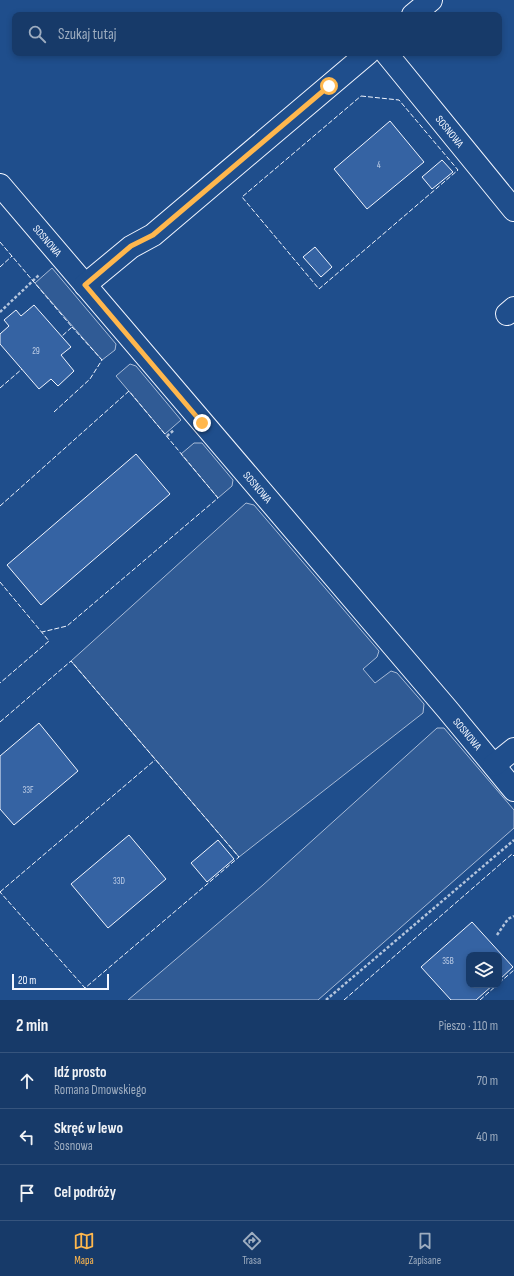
<!DOCTYPE html>
<html lang="pl">
<meta charset="utf-8">
<style>
:root{--surface:#173a69;--page:#20416f;--text:#f1f3f6;--muted:#9eadc0;--line:#36547d;--accent:#ffb74d}
body{margin:0;font-family:"Sofia Sans Condensed",sans-serif;background:var(--page);color:var(--text)}
.controls{position:absolute;right:12px;bottom:12px;display:grid;overflow:hidden;border-radius:8px;box-shadow:0 2px 6px #0003}
.controls button{width:36px;height:36px;display:grid;place-items:center;padding:0;border:0;border-bottom:1px solid var(--line);background:var(--surface);color:var(--text);font:20px sans-serif}
.scale{position:absolute;left:12px;bottom:10px;width:97px;box-sizing:border-box;padding-left:4px;border:2px solid #f2f6ff;border-top:0;font-size:11px;line-height:14px;white-space:nowrap;color:#f2f6ff;-webkit-text-stroke:3px #1f4e8c;paint-order:stroke}
.stop{position:absolute;width:12px;height:12px;margin:-9px;border:3px solid #ffb74d;border-radius:50%;background:#fff}
.stop.end{background:#ffb74d;border-color:#fff;box-shadow:0 1px 4px #0008}
.list{margin:0;padding:0;list-style:none}
h2{display:flex;justify-content:space-between;align-items:center;height:52px;margin:0;padding:0 16px;font-size:17px}
h2 small{font-size:13px;font-weight:400;color:var(--muted)}
.list li{display:grid;grid-template-columns:26px 1fr auto;gap:12px;align-items:center;box-sizing:border-box;height:56px;padding:0 16px;border-top:1px solid var(--line)}
.list b{display:block;font-size:15px;white-space:nowrap}
.list p{margin:0;font-size:13px;white-space:nowrap;color:var(--muted)}
.list em{font-size:13px;font-style:normal;color:var(--muted)}
.icon{flex:none;width:22px;height:22px;fill:none;stroke:currentColor;stroke-width:2;stroke-linecap:round;stroke-linejoin:round}
.map{position:relative;flex:none;width:514px;height:1000px;overflow:hidden}
.search{position:absolute;background:var(--surface);box-shadow:0 2px 6px #0003;left:12px;right:12px;top:12px;height:44px;display:flex;align-items:center;gap:10px;box-sizing:border-box;padding:0 14px;border-radius:8px;color:var(--muted);font-size:15px}
.sheet{height:220px;background:var(--surface)}
nav{display:flex;justify-content:space-around;align-items:center;box-sizing:border-box;height:56px;border-top:1px solid var(--line);background:var(--surface);font-size:11px;color:var(--muted)}
nav a{display:grid;justify-items:center;gap:2px}
nav .on{color:var(--accent)}
.map>svg:first-child{display:block}
.built{fill:#305b95;stroke:#a8bbd7}
.building{fill:#3563a3;stroke:#f2f6ff}
.lines{fill:none;stroke-linecap:round;stroke-linejoin:round}
.minor-casing{stroke:#f2f6ff;stroke-width:24}
.path{stroke:#b3c4dc;stroke-width:2.5;stroke-dasharray:3 2;stroke-linecap:butt}
.minor{stroke:#1f4e8c;stroke-width:22}
.fence{stroke:#f2f6ff;stroke-width:1;stroke-dasharray:5 2;stroke-linecap:butt}
.route{stroke:#ffb74d;stroke-width:5}
.labels{text-anchor:middle;stroke-width:3;stroke-linejoin:round;paint-order:stroke}
.number-label{font-size:9px;fill:#c3d1e8}
.street-label{font-size:11px;fill:#f2f6ff;stroke:#1f4e8c}
</style>
<div class="map">
<svg width="514" height="1000" viewBox="0 0 514 1000">
<rect width="100%" height="100%" fill="#1f4e8c"/>
<g class="built">
<path d="M52,268L116,344L115,350L102,360L35,283Z"/>
<path d="M130,364L136,366L181,420L165,434L116,376Z"/>
<path d="M194,443H202L233,480L232,486L218,498L181,454Z"/>
<path d="M246,503L254,505L379,651L377,657L363,669L375,683L391,671L397,673L424,704L423,713L239,857L71,661Z"/>
<path d="M437,728H444L514,810V828L318,1000H128L263,885Z"/>
</g>
<g class="building">
<path d="M390,121L424,162L367,209L334,169Z"/>
<path d="M442,160L453,172L432,189L422,177Z"/>
<path d="M315,247L332,267L321,277L303,257Z"/>
<path d="M34,305L71,347L61,355L74,371L58,386L51,379L39,389L0,344V334L9,326L4,320L16,310L21,316Z"/>
<path d="M136,454L170,494L41,605L7,565Z"/>
<path d="M39,723L78,771L14,825L0,809V756Z"/>
<path d="M129,835L166,879L108,928L71,884Z"/>
<path d="M218,840L234,859L207,882L191,863Z"/>
<path d="M472,922L513,967L499,980V955H469V985H493L476,1000H451L421,967Z"/>
</g>
<g class="lines">
<defs>
<g id="minor">
<path d="M413,15L431,0"/>
<path id="s1" d="M386,53L514,210"/>
<path id="s2" d="M0,185L447,709L514,790"/>
<path d="M85,285L131,247L153,235L368,53"/>
<path d="M507,314L514,308"/>
<path d="M494,765L514,749"/>
</g>
</defs>
<use href="#minor" class="minor-casing"/>
<g class="path">
<path d="M0,312L39,275"/>
<path d="M167,436L174,430"/>
<path d="M497,935L508,919L514,916"/>
<path d="M326,1000L514,840"/>
</g>
<use href="#minor" class="minor"/>
<g class="fence">
<path d="M361,96L399,100L458,170L319,289L242,197Z"/>
<path d="M0,242L72,327L61,337"/>
<path d="M0,267L12,256"/>
<path d="M0,388L22,369"/>
<path d="M54,412L90,379L102,360L72,327"/>
<path d="M0,506L129,391L218,498L67,626L42,632"/>
<path d="M0,582L49,641L0,683"/>
<path d="M0,722L71,661L239,857L85,988L0,892"/>
<path d="M0,892L155,760"/>
<path d="M499,983L514,970"/>
<path d="M344,1000L512,854L514,856"/>
<path d="M480,1000L497,985"/>
</g>
</g>
<g class="lines">
<path class="route" d="M202,423L85,285L131,246L153,235L329,86"/>
</g>
<g class="labels">
<g class="number-label">
<text x="379" y="168">4</text>
<text x="36" y="354">29</text>
<text x="28" y="793">33F</text>
<text x="119" y="884">33D</text>
<text x="448" y="964">35B</text>
</g>
<g class="street-label">
<text dy="4" stroke="none"><textPath href="#s1" startOffset="101">SOSNOWA</textPath></text>
<text dy="4" stroke="none"><textPath href="#s2" startOffset="73">SOSNOWA</textPath></text>
<text dy="4" stroke="none"><textPath href="#s2" startOffset="397">SOSNOWA</textPath></text>
<text dy="4" stroke="none"><textPath href="#s2" startOffset="721">SOSNOWA</textPath></text>
</g>
</g>
</svg>
<div class="controls">
<button><svg class="icon" aria-label="layers" viewBox="0 0 24 24"><path d="M12 4l9 5-9 5-9-5zM3 14l9 5 9-5"/></svg></button>
</div>
<div class="scale">20 m</div>
<div class="stop" style="left:329px;top:86px"></div>
<div class="stop end" style="left:202px;top:423px"></div>
<div class="search"><svg class="icon" aria-label="search" viewBox="0 0 24 24"><circle cx="10" cy="10" r="6"/><path d="M15 15l6 6"/></svg>Szukaj tutaj</div>
</div>
<section class="sheet">
<h2>2 min<small>Pieszo · 110 m</small></h2>
<ul class="list">
<li><svg class="icon" aria-label="ahead" viewBox="0 0 24 24"><path d="M12 20V5M6 11l6-6 6 6"/></svg><div><b>Idź prosto</b><p>Romana Dmowskiego</p></div><em>70 m</em></li>
<li><svg class="icon" aria-label="left" viewBox="0 0 24 24"><path d="M17 20v-9H6M10 6l-5 5 5 5"/></svg><div><b>Skręć w lewo</b><p>Sosnowa</p></div><em>40 m</em></li>
<li><svg class="icon" aria-label="arrive" viewBox="0 0 24 24"><path d="M6 21V4h12l-3 4 3 4H6"/></svg><div><b>Cel podróży</b></div></li>
</ul>
</section>
<nav>
<a class="on"><svg class="icon" aria-label="map" viewBox="0 0 24 24"><path d="M3 6l6-2 6 2 6-2v14l-6 2-6-2-6 2zM9 4v14M15 6v14"/></svg>Mapa</a>
<a><svg class="icon" aria-label="directions" viewBox="0 0 24 24"><path d="M12 3l9 9-9 9-9-9zM9 14v-3h6M13 9l2 2-2 2"/></svg>Trasa</a>
<a><svg class="icon" aria-label="saved" viewBox="0 0 24 24"><path d="M7 4h10v16l-5-4-5 4z"/></svg>Zapisane</a>
</nav>
